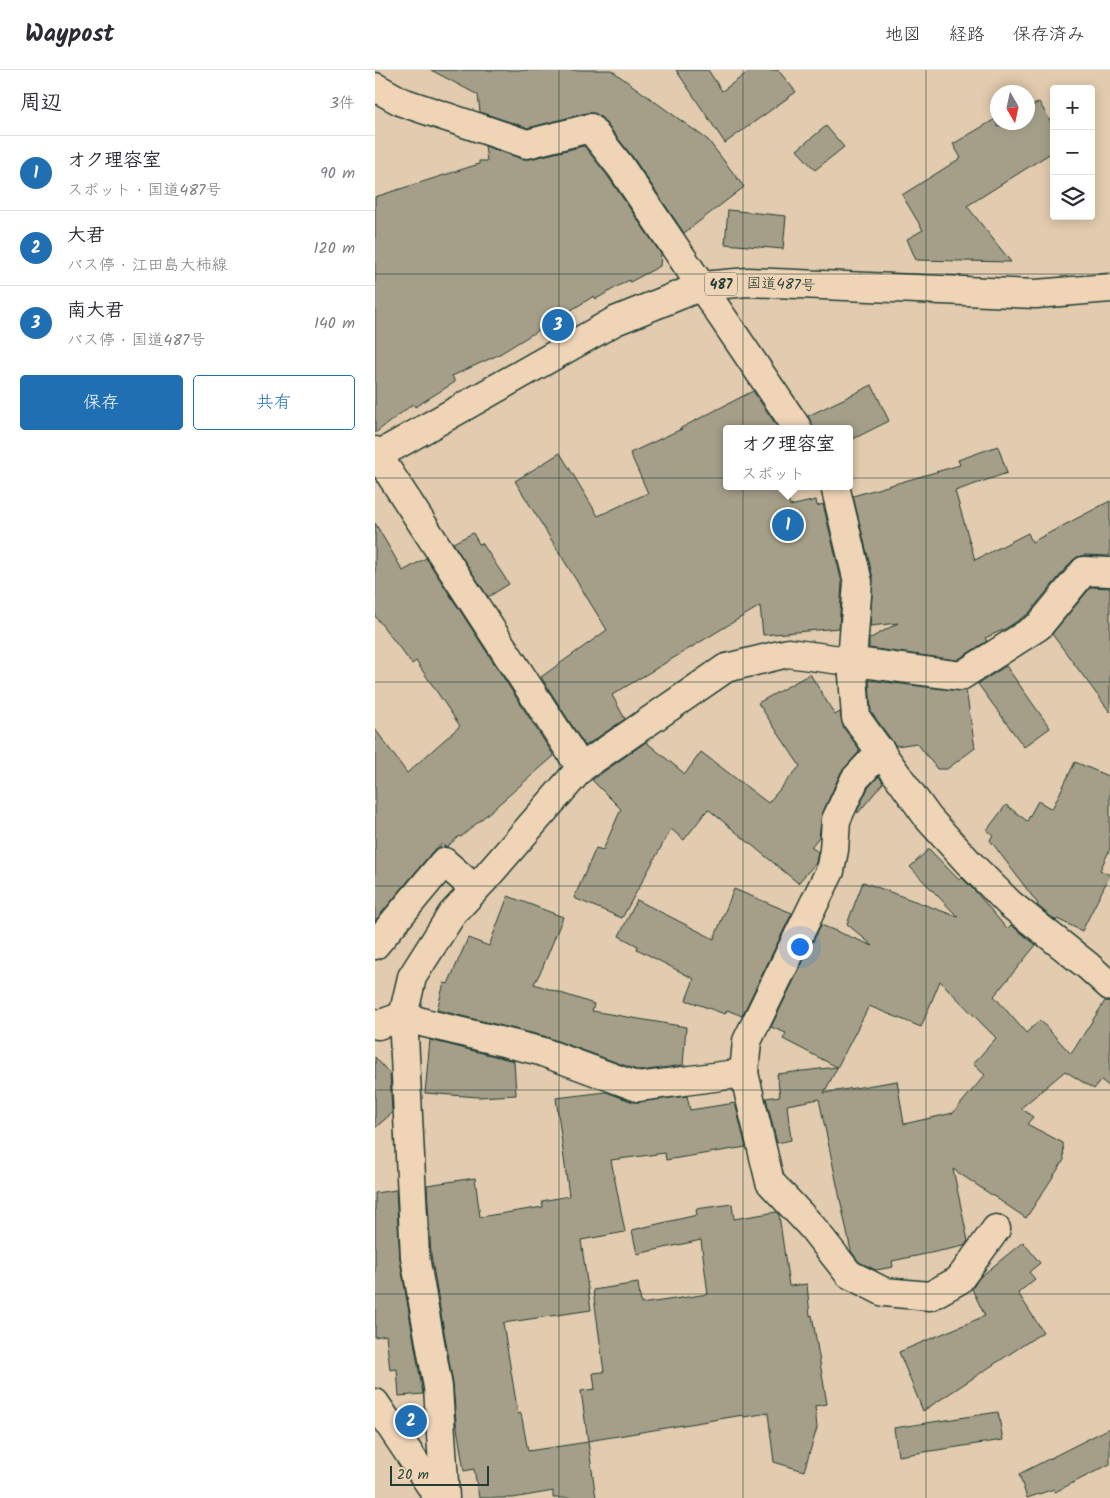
<!DOCTYPE html>
<html lang="ja">
<meta charset="utf-8">
<style>
:root{--surface:#fff;--page:#f2f2f3;--text:#2b2b33;--muted:#7c7c81;--line:#e1e1e2;--accent:#1f6fb2}
body{margin:0;font-family:Kalam,"Klee One",sans-serif;background:var(--page);color:var(--text)}
.controls{position:absolute;right:15px;top:15px;display:grid;overflow:hidden;border-radius:5px;box-shadow:0 2px 12px #0003}
.controls button{width:45px;height:45px;display:grid;place-items:center;padding:0;border:0;border-bottom:1px solid var(--line);background:var(--surface);color:var(--text);font:25px sans-serif}
.compass{position:absolute;left:615px;top:15px;width:45px;height:45px;border-radius:50%;background:var(--surface);box-shadow:0 2px 12px #0003;rotate:171deg}
.scale{position:absolute;left:15px;bottom:12px;width:99px;box-sizing:border-box;padding-left:5px;border:2px solid #1f3d34;border-top:0;font-size:14px;line-height:18px;white-space:nowrap;color:#1f3d34;-webkit-text-stroke:4px #efd4b6;paint-order:stroke}
.you{position:absolute;left:424px;top:876px;width:18px;height:18px;margin:-12px;border:4px solid #fff;border-radius:50%;background:#1a73e8;box-shadow:0 0 0 8px #1a73e833}
.badge{display:grid;place-items:center;width:32px;height:32px;border-radius:50%;background:var(--accent);color:#fff;font-size:16px;font-weight:700}
.pin{position:absolute;translate:-50% -50%;border:2px solid #fff;box-shadow:0 1px 5px #0006}
.popup{position:absolute;left:348px;top:355px;width:130px;height:65px;box-sizing:border-box;display:grid;place-content:center;border-radius:5px;background:var(--surface);filter:drop-shadow(0 1px 4px #0005);font-size:16px;white-space:nowrap;color:var(--muted)}
.popup b{font-size:19px;color:var(--text)}
.popup::after{content:'';position:absolute;left:50%;top:100%;margin-left:-10px;border:10px solid transparent;border-top-color:var(--surface)}
.list{margin:0;padding:0;list-style:none}
h2{display:flex;justify-content:space-between;align-items:center;height:65px;margin:0;padding:0 20px;font-size:21px}
h2 small{font-size:16px;font-weight:400;color:var(--muted)}
.list li{display:grid;grid-template-columns:32px 1fr auto;gap:15px;align-items:center;box-sizing:border-box;height:75px;padding:0 20px;border-top:1px solid var(--line)}
.list b{display:block;font-size:19px;white-space:nowrap}
.list p{margin:0;font-size:16px;white-space:nowrap;color:var(--muted)}
.list em{font-size:16px;font-style:normal;color:var(--muted)}
.actions{display:flex;gap:10px;padding:15px 20px}
.actions a{flex:1;padding:11px 0;border:1px solid var(--accent);border-radius:5px;text-align:center;font-size:18px;color:var(--accent)}
.actions .main{background:var(--accent);color:#fff}
.icon{flex:none;width:28px;height:28px;fill:none;stroke:currentColor;stroke-width:2;stroke-linecap:round;stroke-linejoin:round}
.map{position:relative;flex:none;width:735px;height:1428px;overflow:hidden}
header{display:flex;align-items:center;gap:30px;box-sizing:border-box;height:70px;padding:0 25px;background:var(--surface);border-bottom:1px solid var(--line)}
header strong{font-size:24px}
nav{display:flex;gap:28px;margin-inline-start:auto;font-size:18px}
main{display:flex}
aside{flex:1;background:var(--surface)}
.map>svg:first-child{display:block}
.building{fill:#a59f89;stroke:#1f3d34;fill-rule:evenodd}
.lines{fill:none;stroke-linecap:round;stroke-linejoin:round}
.minor-casing{stroke:#1f3d34;stroke-width:31}
.major-casing{stroke:#1f3d34;stroke-width:31}
.highway-casing{stroke:#1f3d34;stroke-width:31}
.minor{stroke:#efd4b6;stroke-width:28}
.major{stroke:#efd4b6;stroke-width:28}
.highway{stroke:#efd4b6;stroke-width:28}
.grid{fill:none;stroke:#1f3d34;stroke-width:1;stroke-opacity:0.55}
.labels{text-anchor:middle;stroke-width:4.5;stroke-linejoin:round;paint-order:stroke}
.shield{fill:#efd4b6;stroke:#5d6a5b;stroke-width:1}
.shield-label{font-size:14px;font-weight:bold;fill:#1f3d34}
.street-label{font-size:15px;fill:#1f3d34;stroke:#efd4b6}
</style>
<header>
<strong>Waypost</strong>
<nav><a>地図</a><a>経路</a><a>保存済み</a></nav>
</header>
<main>
<aside>
<h2>周辺<small>3件</small></h2>
<ul class="list">
<li><span class="badge">1</span><div><b>オク理容室</b><p>スポット · 国道487号</p></div><em>90 m</em></li>
<li><span class="badge">2</span><div><b>大君</b><p>バス停 · 江田島大柿線</p></div><em>120 m</em></li>
<li><span class="badge">3</span><div><b>南大君</b><p>バス停 · 国道487号</p></div><em>140 m</em></li>
</ul>
<div class="actions"><a class="main">保存</a><a>共有</a></div>
</aside>
<div class="map">
<svg width="735" height="1428" viewBox="0 0 735 1428">
<rect width="100%" height="100%" fill="#e2cbae"/>
<filter id="ink" filterUnits="userSpaceOnUse"><feTurbulence type="fractalNoise" baseFrequency=".02" numOctaves="2"/><feDisplacementMap in="SourceGraphic" scale="10" xChannelSelector="R" yChannelSelector="G"/><feConvolveMatrix kernelMatrix="1 2 1 2 8 2 1 2 1" color-interpolation-filters="sRGB"/></filter>
<g filter="url(#ink)">
<g class="building">
<path d="M56,0H236L333,70L369,117L309,163L257,86L227,48L220,43H211L153,58L105,42L103,25Z"/>
<path d="M301,0H333L347,21L376,0H403L421,22L350,73Z"/>
<path d="M664,32L679,57V81L592,136L636,192L541,190L532,169L548,160L527,125L586,88L578,74L622,48V57L631,52H652V39Z"/>
<path d="M451,56L469,77L440,100L422,80Z"/>
<path d="M110,76L147,89H155L209,76L232,105L286,184L285,196L255,212L254,210L221,229L219,226L123,285L77,306L80,312L40,337L38,334L0,363V127L104,94V91H112Z"/>
<path d="M353,140L411,146L408,179L350,174Z"/>
<path d="M497,315L514,351L474,371V359H438L433,346Z"/>
<path d="M378,321L404,359H352V416H409L415,436L441,430L442,436L448,434L467,513L464,558L388,565L385,536L237,625L250,649L210,676L166,607L232,560L140,411L185,383L223,446L273,423L255,383L300,362L307,359H304Z"/>
<path d="M623,376L632,403L580,421L600,490L653,463L657,472L735,431V486L710,485L702,487L697,491L653,544L630,559L610,568L612,571L582,590L494,578V569L523,553L495,556L498,508L478,426L585,395L583,390Z"/>
<path d="M0,453L28,501L51,488L179,686L86,767L84,766L72,777H70L67,774L57,782L0,851V659L32,703L85,656L41,591L37,594L0,546Z"/>
<path d="M98,463L104,474L107,473L134,514L113,527L78,473Z"/>
<path d="M716,517L735,518V642L677,564Z"/>
<path d="M631,596L675,658L649,677L603,614Z"/>
<path d="M435,604L460,645L465,642L468,657L485,680L483,681L484,682L466,702L447,744L444,767L436,777L443,782L441,793L423,813L333,739L309,770L296,759L247,848L199,828L221,778L228,780L246,739L217,710L271,672L310,704L326,682L393,733L425,696L383,633Z"/>
<path d="M494,610L584,621L591,620L600,678L572,699H562L542,673L521,676L496,642Z"/>
<path d="M700,692L735,707V779L725,800L735,805L707,861L682,849L681,851L662,835L663,834L615,770L618,765L612,760L631,735L652,751L663,731L677,739Z"/>
<path d="M504,706L508,713L483,743L482,741L493,718Z"/>
<path d="M554,779L584,810L586,807L600,821L632,859L636,855L661,875L619,926L651,963L665,950L696,984L730,931H735V1017L726,1010L719,1019L690,1001L646,1038L658,1047L652,1054L688,1073L689,1090L651,1148L578,1099L593,1171L589,1176L517,1191L518,1197L501,1200L484,1192L476,1181L444,1029L412,1035L416,1070L402,1073L391,1028L405,1026L402,1004L462,997L408,969L411,963L396,957L446,855L498,876L472,854L488,812L583,847L535,797ZM565,911L621,968L598,994L610,1005L578,1043L529,1054L522,1011L449,1023L494,936L546,957Z"/>
<path d="M359,819L417,843L367,946L352,940L350,944L311,930L319,909L262,879L263,876L244,866L262,830L339,869Z"/>
<path d="M133,826L188,847L167,899L159,914L219,934L217,941L311,957L308,995L265,1001L169,966L62,940L69,913L73,914L93,868L114,876Z"/>
<path d="M55,970L139,991L141,1025L103,1027L50,1023Z"/>
<path d="M0,987L15,1004L17,1043L0,1058Z"/>
<path d="M231,1022L258,1032H265L312,1026L315,1040L360,1033L371,1077L291,1090L290,1083L236,1090L250,1162L206,1170L216,1240L128,1253L143,1344L146,1343L153,1381L213,1372L221,1428H178V1421L138,1428H104L99,1399L89,1401L81,1351L78,1314L56,1185L52,1115L100,1108L105,1147L168,1137L167,1131L194,1126L181,1028Z"/>
<path d="M21,1120L25,1190L48,1324L24,1326L22,1299L15,1300L11,1265L0,1267V1123Z"/>
<path d="M357,1134L359,1149L401,1142L404,1145L414,1216L432,1214L435,1246L437,1245L452,1334L440,1336L442,1358L429,1401L399,1392L393,1343L369,1347L368,1345L213,1371L206,1321L220,1319L218,1303L229,1302L218,1220L263,1213L266,1234L333,1224L326,1170L262,1184L257,1160L322,1145L321,1139Z"/>
<path d="M648,1172L665,1193L654,1202L660,1209L643,1223L668,1262L548,1341L524,1282L610,1246L597,1219L604,1208Z"/>
<path d="M623,1342L628,1370L523,1386L519,1358Z"/>
<path d="M735,1358V1394L680,1422L679,1419L652,1428L644,1404Z"/>
</g>
<g class="lines">
<defs>
<g id="minor">
<path d="M0,17L27,32L152,74L215,58L245,96L423,359"/>
<path d="M0,381L206,698"/>
<path d="M460,416L483,512L477,591L481,648L554,749L594,793L635,834L713,896L735,916"/>
<path d="M0,875L69,792L100,819"/>
<path d="M0,953L3,955L28,946L50,953L165,981L263,1017L369,1003L395,1112L437,1157L474,1204L509,1222L555,1226L584,1210L621,1159"/>
<path d="M369,1003L372,971L455,801L459,780L461,750L480,709L506,681"/>
<path d="M70,1428L63,1317L40,1187L28,946L37,907L77,844L107,812L206,698L351,598L413,583L586,606L664,556L709,501L735,502"/>
</g>
<path id="major" d="M0,1333L64,1428"/>
<path id="highway" d="M0,387L240,251L327,216L373,212L661,224L735,218"/>
</defs>
<use href="#minor" class="minor-casing"/>
<use href="#major" class="major-casing"/>
<use href="#highway" class="highway-casing"/>
<use href="#minor" class="minor"/>
<use href="#major" class="major"/>
<use href="#highway" class="highway"/>
</g>
</g>
<path class="grid" d="M184,0V1428M368,0V1428M551,0V1428M0,204H735M0,408H735M0,612H735M0,816H735M0,1020H735M0,1224H735"/>
<g class="labels">
<rect class="shield" x="330" y="202.5" width="32" height="23" rx="4"/>
<g class="shield-label">
<text x="346" y="219">487</text>
</g>
<g class="street-label">
<text transform="translate(406 214) rotate(2)" y="5">国道487号</text>
</g>
</g>
</svg>
<div class="controls">
<button>+</button>
<button>−</button>
<button><svg class="icon" aria-label="layers" viewBox="0 0 24 24"><path d="M12 4l9 5-9 5-9-5zM3 14l9 5 9-5"/></svg></button>
</div>
<svg class="compass" viewBox="-18 -18 36 36"><path d="M0-13l5 13h-10z" fill="#e53935"/><path d="M0 13l5-13h-10z" fill="#7c7c81"/></svg>
<div class="scale">20 m</div>
<div class="you"></div>
<div class="pin badge" style="left:413px;top:455px">1</div>
<div class="popup"><b>オク理容室</b>スポット</div>
<div class="pin badge" style="left:36px;top:1351px">2</div>
<div class="pin badge" style="left:183px;top:255px">3</div>
</div>
</main>
